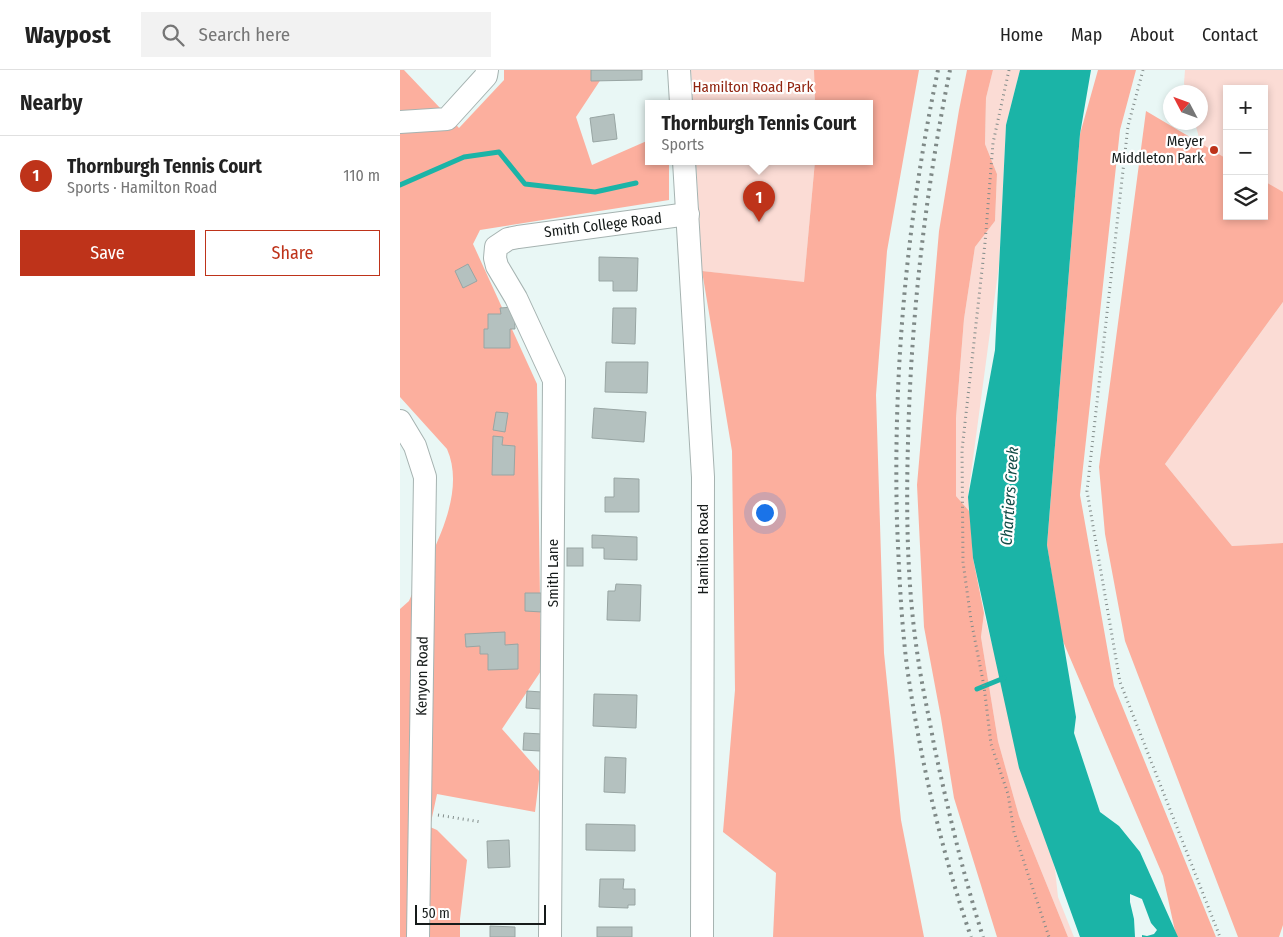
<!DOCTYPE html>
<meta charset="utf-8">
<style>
:root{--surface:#fff;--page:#f2f2f2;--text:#222;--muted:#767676;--line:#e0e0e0;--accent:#be331a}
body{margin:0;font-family:"Fira Sans Condensed",sans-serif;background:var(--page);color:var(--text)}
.controls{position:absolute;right:15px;top:15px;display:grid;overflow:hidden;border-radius:0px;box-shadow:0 2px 8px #0003}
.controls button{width:45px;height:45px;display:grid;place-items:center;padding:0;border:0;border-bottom:1px solid var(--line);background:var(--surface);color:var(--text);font:25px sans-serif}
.compass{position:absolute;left:763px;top:15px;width:45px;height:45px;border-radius:50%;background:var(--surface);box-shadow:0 2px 8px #0003;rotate:311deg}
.scale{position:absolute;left:15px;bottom:12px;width:131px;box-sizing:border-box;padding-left:5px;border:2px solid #161b1a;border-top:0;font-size:14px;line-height:18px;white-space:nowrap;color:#161b1a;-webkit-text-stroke:4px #fff;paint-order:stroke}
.you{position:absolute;left:364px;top:442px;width:18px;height:18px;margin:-12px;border:4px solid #fff;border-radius:50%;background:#1a73e8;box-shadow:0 0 0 8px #1a73e833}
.badge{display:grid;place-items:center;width:32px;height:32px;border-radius:50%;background:var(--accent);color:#fff;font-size:16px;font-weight:700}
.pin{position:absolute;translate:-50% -41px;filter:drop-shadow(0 1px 2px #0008)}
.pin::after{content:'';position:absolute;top:26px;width:18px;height:15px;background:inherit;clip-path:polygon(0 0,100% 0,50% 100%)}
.popup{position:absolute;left:245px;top:30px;width:228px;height:65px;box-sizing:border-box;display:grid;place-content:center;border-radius:0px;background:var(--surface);filter:drop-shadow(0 1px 4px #0005);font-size:16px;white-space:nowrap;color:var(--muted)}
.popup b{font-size:19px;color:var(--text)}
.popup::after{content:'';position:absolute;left:50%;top:100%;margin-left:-10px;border:10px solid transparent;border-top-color:var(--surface)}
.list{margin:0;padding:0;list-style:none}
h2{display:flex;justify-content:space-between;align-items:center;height:65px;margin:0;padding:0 20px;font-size:21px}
h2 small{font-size:16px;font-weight:400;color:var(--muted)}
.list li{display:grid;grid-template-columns:32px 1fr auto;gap:15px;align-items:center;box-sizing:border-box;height:80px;padding:0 20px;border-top:1px solid var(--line)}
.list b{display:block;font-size:19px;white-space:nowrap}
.list p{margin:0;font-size:16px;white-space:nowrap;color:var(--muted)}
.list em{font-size:16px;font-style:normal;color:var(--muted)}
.actions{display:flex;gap:10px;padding:15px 20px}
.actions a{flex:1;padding:11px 0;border:1px solid var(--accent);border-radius:0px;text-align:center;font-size:18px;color:var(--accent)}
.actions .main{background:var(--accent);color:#fff}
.icon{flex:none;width:28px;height:28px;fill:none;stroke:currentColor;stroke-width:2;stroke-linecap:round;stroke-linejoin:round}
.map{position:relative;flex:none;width:883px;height:867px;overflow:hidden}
header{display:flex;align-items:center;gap:30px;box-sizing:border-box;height:70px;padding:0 25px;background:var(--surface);border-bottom:1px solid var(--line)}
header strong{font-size:24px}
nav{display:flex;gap:28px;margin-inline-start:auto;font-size:18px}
.search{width:350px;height:45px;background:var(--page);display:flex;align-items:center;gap:12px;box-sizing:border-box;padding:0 18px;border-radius:0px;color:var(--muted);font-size:19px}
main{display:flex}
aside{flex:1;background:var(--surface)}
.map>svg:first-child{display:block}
.green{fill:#fbdcd5}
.forest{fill:#fcaf9e}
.water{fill:#1bb4a7}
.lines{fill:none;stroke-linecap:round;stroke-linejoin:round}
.stream{stroke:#1bb4a7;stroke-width:5}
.building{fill:#b4c1bf;stroke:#98a5a3}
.minor-casing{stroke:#a6b3b1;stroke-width:24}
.path{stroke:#828c8a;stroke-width:3;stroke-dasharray:1 4;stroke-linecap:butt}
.minor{stroke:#fff;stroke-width:22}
.rail{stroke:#7f8987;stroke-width:4;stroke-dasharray:2.5 5;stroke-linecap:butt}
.poi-dot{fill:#be331a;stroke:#fff;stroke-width:2}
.labels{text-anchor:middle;stroke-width:4.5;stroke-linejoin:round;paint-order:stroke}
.park-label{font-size:15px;fill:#912410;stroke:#fff}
.poi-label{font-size:15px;fill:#161b1a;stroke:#fff;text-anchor:end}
.street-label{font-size:15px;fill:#161b1a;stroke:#fff}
.water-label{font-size:16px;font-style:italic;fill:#124c47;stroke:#fff}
</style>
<header>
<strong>Waypost</strong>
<div class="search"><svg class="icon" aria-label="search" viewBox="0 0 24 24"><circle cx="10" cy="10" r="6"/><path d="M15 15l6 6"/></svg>Search here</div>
<nav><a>Home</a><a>Map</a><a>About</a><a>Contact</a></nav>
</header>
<main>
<aside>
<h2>Nearby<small></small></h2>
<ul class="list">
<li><span class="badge">1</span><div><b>Thornburgh Tennis Court</b><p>Sports · Hamilton Road</p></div><em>110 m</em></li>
</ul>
<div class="actions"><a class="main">Save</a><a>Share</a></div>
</aside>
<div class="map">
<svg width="883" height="867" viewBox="0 0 883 867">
<rect width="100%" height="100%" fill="#e9f7f5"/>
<g class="green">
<path d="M291,0H414L415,33H293Z"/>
<path d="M593,0H620L606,55L599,195L568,426L570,442L556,426V348L564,249L575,177L595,151L597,104L585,74L586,28Z"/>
<path d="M785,0H883V123L864,119V19H827V111L810,108L795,53L801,52V22H786L784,13Z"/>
<path d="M296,91H415L404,213L302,201Z"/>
<path d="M883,232V473L832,476L765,394Z"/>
<path d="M584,543L589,563L655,799L658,827L674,867H668L619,746L598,671L581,567Z"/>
</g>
<g class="forest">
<path d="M0,0H4L59,58L104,10V0H207L176,47L192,95L249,70V91H269V130L80,160L73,174L137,314L141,601L102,659L140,702L135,742L37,724L30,757L37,760L67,790L60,849V867H0V539L9,531C29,487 68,427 47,379L0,327Z"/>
<path d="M414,0H519L487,181L476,325L484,583L501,750L524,867H373L376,803L323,762L335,620L332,381L302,201L404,212L415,91H469V33H415Z"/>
<path d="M567,0H593L586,28L585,74L597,104L595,151L575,177L564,249L556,348V426L570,442L573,488L584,543L581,567L598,671L619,746L668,867H597L554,728L541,648L524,557L517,415L539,161L559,40Z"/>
<path d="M698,0H736L720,60L680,425L714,616L816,867H777L775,861L763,806L662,569L647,475L680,64Z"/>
<path d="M746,41L827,89V146H864V111L883,122V232L765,394L832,476L883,473V855L879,867H838L725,571L705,464L699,397Z"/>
</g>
<path class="water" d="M620,0H691L680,64L647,475L676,647L674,663L700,742L719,756L740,782L778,867H742V865L747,866L754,864L757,860L751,853L742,829L730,824V832L734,849L735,867H680L619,698L573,488L568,427L595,280L606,55Z"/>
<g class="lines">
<g class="stream">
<path d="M0,115L64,87L99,82L125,114L195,122L236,113"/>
<path d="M577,619L604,608"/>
</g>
</g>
<g class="building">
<path d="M191,0H242V10L191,11Z"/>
<path d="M214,44L217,69L193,72L190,48Z"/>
<path d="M199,187L238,188L237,221H213V211H199Z"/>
<path d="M68,194L77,211L63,218L55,201Z"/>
<path d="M114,237L115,259H110V278H84V259H88V244H101L100,238Z"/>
<path d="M213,238H236L235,274L212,273Z"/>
<path d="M206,292H248L247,323L205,322Z"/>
<path d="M194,338L246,342L244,372L192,368Z"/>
<path d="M96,342L108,343L105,362L93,360Z"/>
<path d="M93,366L103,367L102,375L115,376L114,405H92Z"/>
<path d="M214,408L239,409V442H205V427H214Z"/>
<path d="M192,465L237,467V490L204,489V478H192Z"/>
<rect x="167" y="478" width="16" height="18"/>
<path d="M216,514L241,515L240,551L207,550L208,521H215Z"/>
<path d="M125,523H142V542L125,541Z"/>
<path d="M105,562V575L118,574V599L88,600V584H80V576L66,577L65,564Z"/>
<path d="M127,621L142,622L141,639L126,638Z"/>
<path d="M194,624L237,625L236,658L193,656Z"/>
<path d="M124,663L142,664L140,681L123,680Z"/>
<path d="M205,687L226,688L225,723L204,722Z"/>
<path d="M186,754L235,755V781L186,780Z"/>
<path d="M109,770L110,797L88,798L87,771Z"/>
<path d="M200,809H224L223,819H235V835H228V838L199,837Z"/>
<path d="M90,856L115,857V867H90Z"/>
<rect x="197" y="857" width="35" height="10"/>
</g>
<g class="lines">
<defs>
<g id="minor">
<path d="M279,0L281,33"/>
<path d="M0,52L47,49L86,6L87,0"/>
<path d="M284,91L303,407L302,867"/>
<path d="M0,351L15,376L25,407L18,867"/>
<path d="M150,867L154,310L116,228L97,196L95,188L96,177L108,169L118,167L288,144"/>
</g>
</defs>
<use href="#minor" class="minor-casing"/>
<g class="path">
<path d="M609,0L593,73L585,173L562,380L563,492L571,550L584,616L591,674L608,724L614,762L649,867"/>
<path d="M743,0L728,56L687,421L720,612L820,867"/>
<path d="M38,745L81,752"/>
</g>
<use href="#minor" class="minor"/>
<g class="rail">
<path d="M538,0C507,148 493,300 497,452C499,500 501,549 507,597C520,688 541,780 571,867"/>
<path d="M550,0C525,123 511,247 508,372C506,444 507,517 518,588C522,617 529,646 534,675C548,740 563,804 583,867"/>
</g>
</g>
<circle class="poi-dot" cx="814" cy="80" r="5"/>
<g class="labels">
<g class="park-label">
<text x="353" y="22">Hamilton Road Park</text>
</g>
<g class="poi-label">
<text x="804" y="76">Meyer<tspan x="804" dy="17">Middleton Park</tspan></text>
</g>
<g class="street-label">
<text transform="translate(203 155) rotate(-7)" y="5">Smith College Road</text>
<text transform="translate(303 479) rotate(-90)" y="5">Hamilton Road</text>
<text transform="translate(153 503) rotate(-90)" y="5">Smith Lane</text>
<text transform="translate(22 606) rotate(-89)" y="5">Kenyon Road</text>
</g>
<g class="water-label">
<text transform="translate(609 426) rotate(-86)" y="6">Chartiers Creek</text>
</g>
</g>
</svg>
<div class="controls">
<button>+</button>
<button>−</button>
<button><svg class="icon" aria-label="layers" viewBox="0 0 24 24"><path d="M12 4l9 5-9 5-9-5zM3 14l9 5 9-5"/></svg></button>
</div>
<svg class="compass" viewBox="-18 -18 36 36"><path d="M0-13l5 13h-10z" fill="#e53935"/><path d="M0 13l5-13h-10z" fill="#767676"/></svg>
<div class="scale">50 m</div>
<div class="you"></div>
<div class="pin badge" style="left:359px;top:152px">1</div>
<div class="popup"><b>Thornburgh Tennis Court</b>Sports</div>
</div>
</main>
